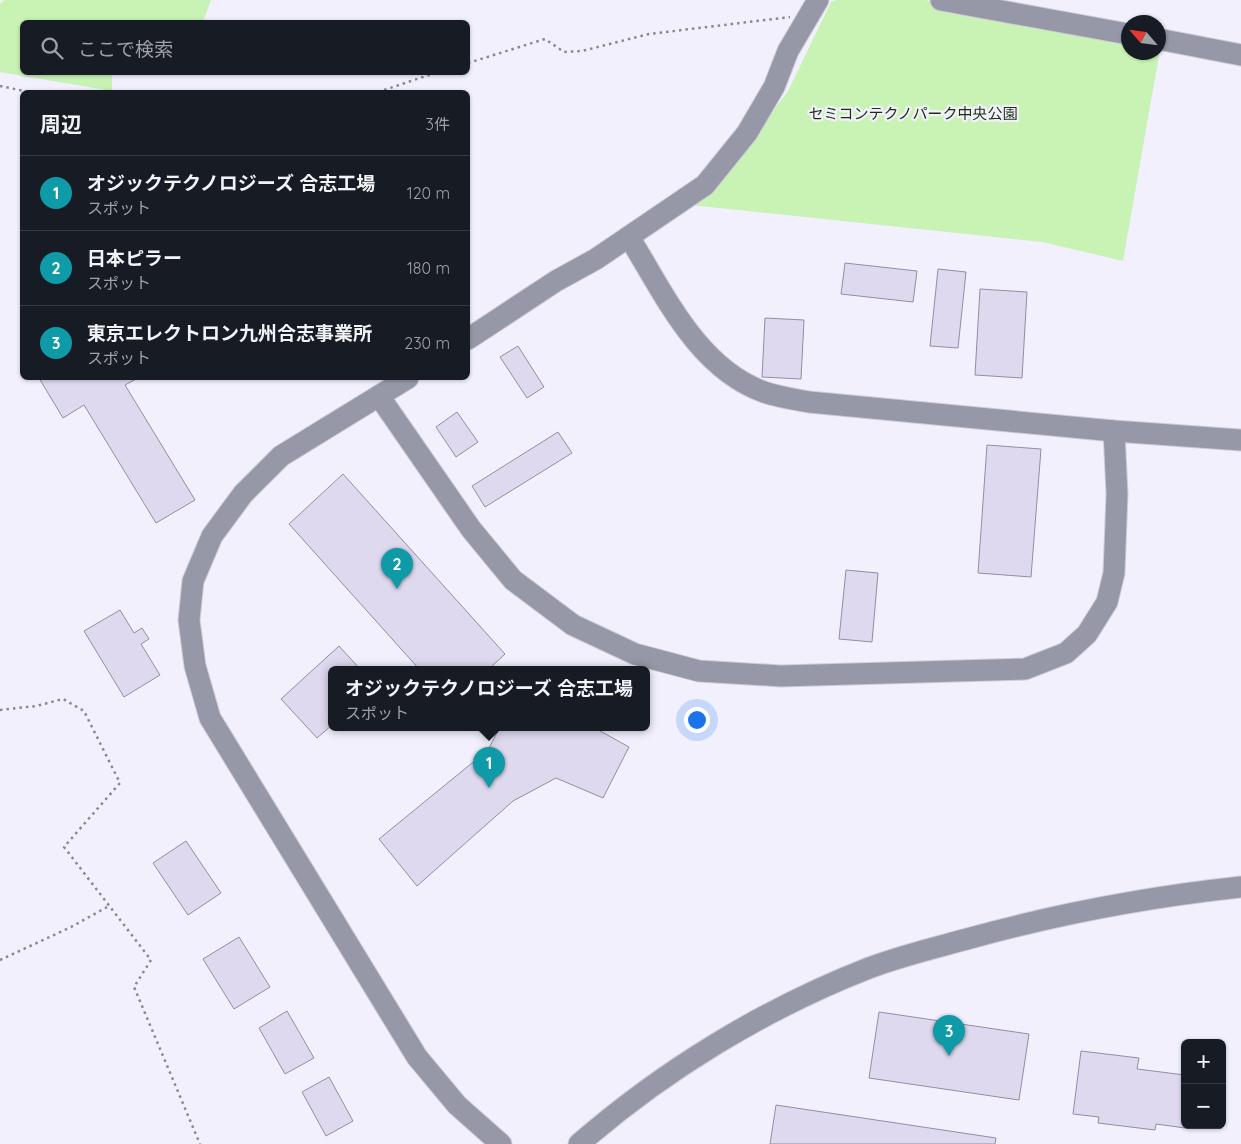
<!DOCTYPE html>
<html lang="ja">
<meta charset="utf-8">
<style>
:root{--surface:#171b24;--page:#242831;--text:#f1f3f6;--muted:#9ea1a6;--line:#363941;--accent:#b6ae9a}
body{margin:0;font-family:Quicksand,"Noto Sans JP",sans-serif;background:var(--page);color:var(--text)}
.controls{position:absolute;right:15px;bottom:15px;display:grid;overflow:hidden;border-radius:8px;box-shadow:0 1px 4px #0004}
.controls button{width:45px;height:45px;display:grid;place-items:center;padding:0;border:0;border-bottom:1px solid var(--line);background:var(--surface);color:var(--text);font:25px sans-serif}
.compass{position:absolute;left:1121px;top:15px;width:45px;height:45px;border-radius:50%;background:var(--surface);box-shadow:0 1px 4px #0004;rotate:298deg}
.you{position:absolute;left:696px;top:719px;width:18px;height:18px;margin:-12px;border:4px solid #fff;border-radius:50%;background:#1a73e8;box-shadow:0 0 0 8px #1a73e833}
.badge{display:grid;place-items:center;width:32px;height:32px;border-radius:50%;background:var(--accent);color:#fff;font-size:16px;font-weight:700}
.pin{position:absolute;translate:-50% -41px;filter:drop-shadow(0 1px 2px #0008)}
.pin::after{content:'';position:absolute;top:26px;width:18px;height:15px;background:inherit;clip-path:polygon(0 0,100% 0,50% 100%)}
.popup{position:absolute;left:328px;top:666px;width:322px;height:65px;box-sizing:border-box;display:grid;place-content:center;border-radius:8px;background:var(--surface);filter:drop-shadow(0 1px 4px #0005);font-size:16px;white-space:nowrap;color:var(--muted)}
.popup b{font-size:19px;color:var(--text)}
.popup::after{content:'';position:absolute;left:50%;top:100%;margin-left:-10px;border:10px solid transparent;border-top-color:var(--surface)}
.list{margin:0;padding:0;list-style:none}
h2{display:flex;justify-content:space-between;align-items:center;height:65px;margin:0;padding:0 20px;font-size:21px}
h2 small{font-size:16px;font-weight:400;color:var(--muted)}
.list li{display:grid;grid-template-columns:32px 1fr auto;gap:15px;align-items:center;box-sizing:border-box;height:75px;padding:0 20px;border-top:1px solid var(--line)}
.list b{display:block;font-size:19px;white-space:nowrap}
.list p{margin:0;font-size:16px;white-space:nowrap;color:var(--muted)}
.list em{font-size:16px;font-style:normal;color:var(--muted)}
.icon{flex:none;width:28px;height:28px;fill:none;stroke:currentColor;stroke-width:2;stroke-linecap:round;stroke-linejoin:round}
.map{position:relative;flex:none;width:1241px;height:1144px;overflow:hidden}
.search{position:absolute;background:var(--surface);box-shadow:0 1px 4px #0004;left:20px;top:20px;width:450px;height:55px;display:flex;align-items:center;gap:12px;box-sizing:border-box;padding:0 18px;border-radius:8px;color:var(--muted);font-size:19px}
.panel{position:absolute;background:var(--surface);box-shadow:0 1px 4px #0004;left:20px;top:90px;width:450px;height:290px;border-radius:8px}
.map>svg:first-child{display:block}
.green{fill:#c9f3b4}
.building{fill:#dfd9f0;stroke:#938da2}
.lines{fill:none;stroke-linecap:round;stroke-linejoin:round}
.secondary-casing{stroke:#cfccd9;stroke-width:23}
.path{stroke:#8a8793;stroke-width:2.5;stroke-dasharray:2.5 4;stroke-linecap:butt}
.secondary{stroke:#9798a7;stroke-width:21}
.labels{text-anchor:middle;stroke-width:4.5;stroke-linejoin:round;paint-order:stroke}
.park-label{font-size:15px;fill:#1c3010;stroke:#f3f0fe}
</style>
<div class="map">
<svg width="1241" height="1144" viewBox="0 0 1241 1144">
<rect width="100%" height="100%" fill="#f3f0fe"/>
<g class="green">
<path d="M4,0H211L203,22H22V72L112,73V91L0,72V4Z"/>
<path d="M837,0H925L1128,38V52H1158L1159,43L1161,44L1123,261L1042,242L690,205L724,177L788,91L831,2Z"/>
</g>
<g class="building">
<path d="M845,263L917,271L913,302L841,294Z"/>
<path d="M938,269L966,272L958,348L930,346Z"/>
<path d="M980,289L1027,292L1022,378L975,375Z"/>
<path d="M765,318L804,320L801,379L762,377Z"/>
<path d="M518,346L544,387L527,398L500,357Z"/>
<path d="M39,378H138L125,385L195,500L156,523L84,405L63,418Z"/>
<path d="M457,412L478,442L456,457L436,427Z"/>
<path d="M558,432L572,453L485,507L472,486Z"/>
<path d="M987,445L1041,449L1031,577L978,573Z"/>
<path d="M343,474L505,654L489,669H419L289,524Z"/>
<path d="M846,570L878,573L872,642L839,639Z"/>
<path d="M120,610L134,633L142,628L149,639L141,644L160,675L124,697L84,631Z"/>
<path d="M339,646L360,669H332V725L317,738L281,699Z"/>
<path d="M500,727H593L629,747L603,798L556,778L513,801L417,886L379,839L488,750Z"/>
<path d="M186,841L221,893L188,915L153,863Z"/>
<path d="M239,937L270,987L234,1009L203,959Z"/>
<path d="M287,1011L314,1058L285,1074L259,1028Z"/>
<path d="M879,1012L1029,1034L1019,1100L869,1078Z"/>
<path d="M1081,1051L1139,1058L1137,1069L1185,1075V1128L1156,1124L1155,1130L1098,1123L1099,1117L1073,1114Z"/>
<path d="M329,1077L353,1121L326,1136L302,1092Z"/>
<path d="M776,1105L996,1138L995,1144H770Z"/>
</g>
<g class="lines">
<defs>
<g id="secondary">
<path d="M941,0L1128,34"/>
<path d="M1158,39L1241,55"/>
<path d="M629,237C664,293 697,368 764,392C778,397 794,399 809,402L1114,431L1241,440"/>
<path d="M468,339L556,281L596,259L705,185L747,133L774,87L788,51L818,0"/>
<path d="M408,378L281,456L243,494L212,536L193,581L189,620L195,666L210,718L417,1057L457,1105L501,1144"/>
<path d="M379,396L471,529L513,580L573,625L635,654L699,671L781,676L1025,669L1066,653L1087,634L1107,602L1114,573L1117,494L1114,431"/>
<path d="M579,1144C664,1070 764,1009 869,968C900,956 934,948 967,939C1057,914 1148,897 1241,887"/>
</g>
</defs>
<use href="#secondary" class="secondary-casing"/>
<g class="path">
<path d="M468,63L545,39L564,52L582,51L649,34L790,17"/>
<path d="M0,86L29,92"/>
<path d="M378,92L438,72"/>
<path d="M0,710L36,706L63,699L84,711L120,783L64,847L151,960L134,987L200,1144"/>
<path d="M0,960L71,927L109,906"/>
</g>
<use href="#secondary" class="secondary"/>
</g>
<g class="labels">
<g class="park-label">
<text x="913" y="119">セミコンテクノパーク中央公園</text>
</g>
</g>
</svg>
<div class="controls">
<button>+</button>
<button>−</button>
</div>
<svg class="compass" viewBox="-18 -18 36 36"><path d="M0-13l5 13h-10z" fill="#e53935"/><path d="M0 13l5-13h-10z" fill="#9ea1a6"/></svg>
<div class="you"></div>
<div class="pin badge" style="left:489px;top:788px;background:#0f9aa8">1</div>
<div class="popup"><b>オジックテクノロジーズ 合志工場</b>スポット</div>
<div class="pin badge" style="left:397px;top:589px;background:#0f9aa8">2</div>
<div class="pin badge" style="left:949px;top:1056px;background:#0f9aa8">3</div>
<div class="search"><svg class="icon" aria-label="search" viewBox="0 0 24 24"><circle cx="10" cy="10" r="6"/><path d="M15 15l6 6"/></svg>ここで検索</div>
<section class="panel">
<h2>周辺<small>3件</small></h2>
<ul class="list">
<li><span class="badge" style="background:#0f9aa8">1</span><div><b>オジックテクノロジーズ 合志工場</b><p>スポット</p></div><em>120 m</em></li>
<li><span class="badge" style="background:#0f9aa8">2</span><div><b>日本ピラー</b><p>スポット</p></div><em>180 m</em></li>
<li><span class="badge" style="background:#0f9aa8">3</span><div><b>東京エレクトロン九州合志事業所</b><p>スポット</p></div><em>230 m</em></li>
</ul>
</section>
</div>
